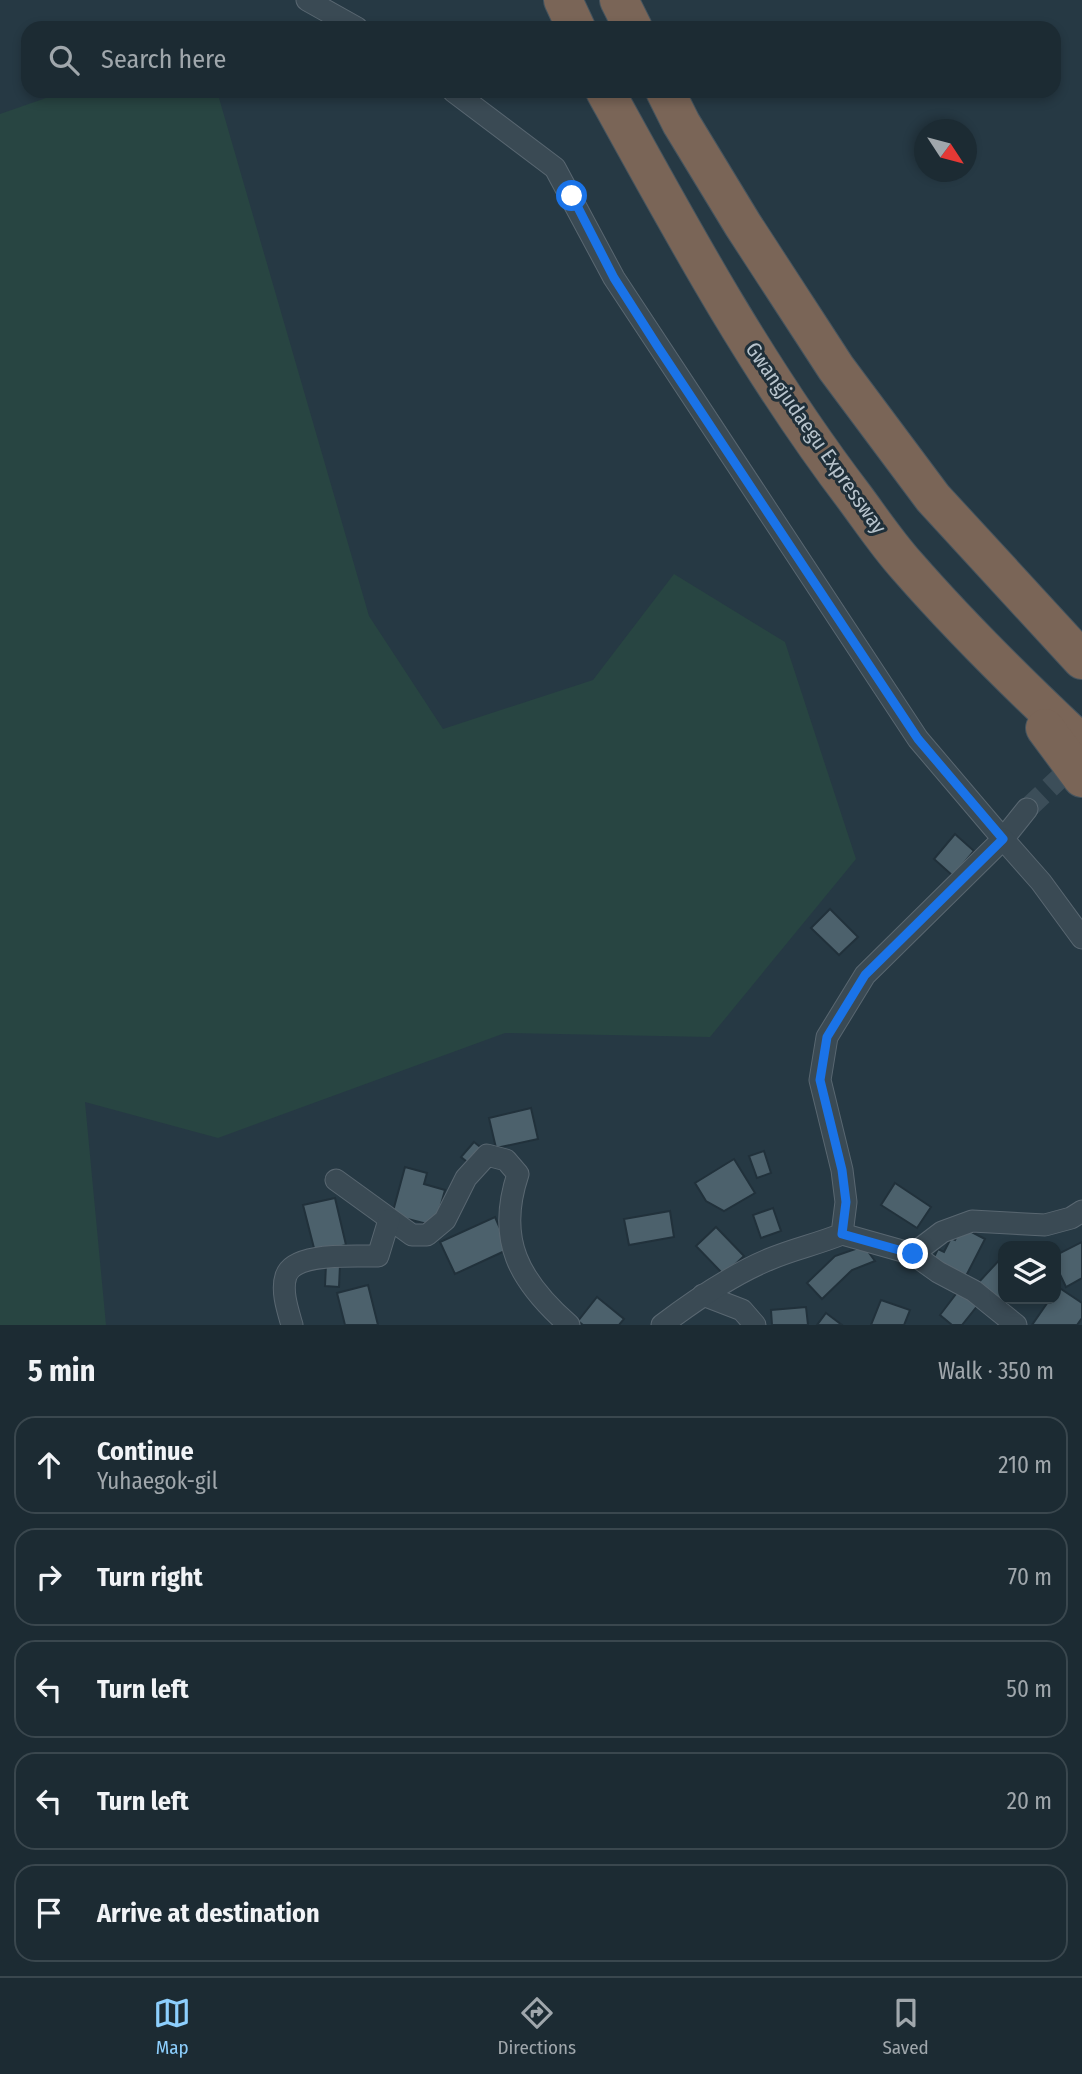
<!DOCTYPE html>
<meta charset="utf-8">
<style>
:root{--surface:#1c2b33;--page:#29373f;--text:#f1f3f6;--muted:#a0a7ac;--line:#3a474e;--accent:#8dcffd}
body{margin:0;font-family:"Fira Sans Condensed",sans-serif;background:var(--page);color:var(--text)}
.controls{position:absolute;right:21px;bottom:21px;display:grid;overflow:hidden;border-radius:14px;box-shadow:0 4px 10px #0003}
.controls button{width:63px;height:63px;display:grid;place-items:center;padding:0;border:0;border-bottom:2px solid var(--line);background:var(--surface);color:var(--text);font:35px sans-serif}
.compass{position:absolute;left:914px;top:119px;width:63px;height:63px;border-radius:50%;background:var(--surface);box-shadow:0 4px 10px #0003;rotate:126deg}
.stop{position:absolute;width:21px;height:21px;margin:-16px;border:5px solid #1a73e8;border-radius:50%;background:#fff}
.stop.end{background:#1a73e8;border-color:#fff;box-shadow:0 2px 7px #0008}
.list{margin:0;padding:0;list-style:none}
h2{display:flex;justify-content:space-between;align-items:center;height:91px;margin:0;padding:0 28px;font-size:30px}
h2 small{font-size:23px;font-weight:400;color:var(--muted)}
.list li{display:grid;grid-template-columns:46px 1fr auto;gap:21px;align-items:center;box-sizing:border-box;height:98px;margin:0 14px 14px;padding:0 14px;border:2px solid var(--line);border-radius:21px}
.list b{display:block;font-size:26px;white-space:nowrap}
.list p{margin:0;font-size:23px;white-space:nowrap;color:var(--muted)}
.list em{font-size:23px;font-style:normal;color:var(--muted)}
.icon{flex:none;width:38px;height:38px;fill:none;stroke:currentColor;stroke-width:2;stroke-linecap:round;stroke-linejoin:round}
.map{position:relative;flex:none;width:1082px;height:1325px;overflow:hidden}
.search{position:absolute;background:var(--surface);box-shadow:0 4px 10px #0003;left:21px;right:21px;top:21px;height:77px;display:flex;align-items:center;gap:18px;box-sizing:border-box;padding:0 24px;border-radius:21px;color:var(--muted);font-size:26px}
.sheet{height:651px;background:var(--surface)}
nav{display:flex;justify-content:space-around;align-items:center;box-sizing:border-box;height:98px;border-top:2px solid var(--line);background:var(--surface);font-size:19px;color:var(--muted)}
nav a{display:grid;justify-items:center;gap:4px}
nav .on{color:var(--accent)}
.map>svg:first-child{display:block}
.green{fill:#284542}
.building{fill:#4c616c;stroke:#21313b;stroke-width:2}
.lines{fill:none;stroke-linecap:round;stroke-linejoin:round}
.street-tunnel{stroke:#3c4e59;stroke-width:21;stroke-dasharray:21 10;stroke-linecap:butt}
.street-casing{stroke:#596771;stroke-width:23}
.highway-casing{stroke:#45545e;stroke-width:40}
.street{stroke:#3a4a54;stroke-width:21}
.highway{stroke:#7a6557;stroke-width:38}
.route{stroke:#1a73e8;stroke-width:9}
.labels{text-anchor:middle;stroke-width:6;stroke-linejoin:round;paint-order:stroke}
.street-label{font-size:21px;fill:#b8c4cd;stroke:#1f2f39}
</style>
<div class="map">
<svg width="1082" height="1325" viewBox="0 0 1082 1325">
<rect width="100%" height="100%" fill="#263944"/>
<path class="green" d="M66,91H217L369,616L443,729L593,680L674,574L785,642L856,859L710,1037L505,1033L218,1138L85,1102L106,1325H0V114Z"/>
<g class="building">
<path d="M955,834L974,851L953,876L934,859Z"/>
<path d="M830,909L858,937L839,955L811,928Z"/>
<path d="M531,1108L538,1139L496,1148L489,1118Z"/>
<path d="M474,1142L484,1150L471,1165L461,1157Z"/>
<path d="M764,1151L771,1173L757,1178L749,1156Z"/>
<path d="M734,1159L755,1193L724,1211L706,1201L695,1183Z"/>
<path d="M405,1167L427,1173L424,1184L445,1190L435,1226L392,1215Z"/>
<path d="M895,1183L931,1207L917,1228L881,1205Z"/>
<path d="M335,1198L346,1245L315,1252L303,1205Z"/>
<path d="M773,1208L781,1231L761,1238L753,1215Z"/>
<path d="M670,1211L674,1237L629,1245L624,1219Z"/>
<path d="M495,1217L509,1249L455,1274L440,1242Z"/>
<path d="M716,1227L744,1256L724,1275L696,1246Z"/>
<path d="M962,1227L985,1239L966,1276L933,1259L938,1249L944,1252L951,1238L955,1240Z"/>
<path d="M1082,1242V1278L1066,1287L1056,1266V1255Z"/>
<path d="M864,1246L875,1261L852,1270L822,1299L807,1283L835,1256Z"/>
<path d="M1003,1256V1299H1007L1002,1304L978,1283Z"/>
<path d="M326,1264L340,1265L339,1287L325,1286Z"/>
<path d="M368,1285L378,1325H345L337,1293Z"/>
<path d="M1058,1287L1082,1303V1318L1077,1325H1032L1050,1299H1056Z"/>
<path d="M959,1290L978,1305L962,1325H952L940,1315Z"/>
<path d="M597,1297L624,1319L619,1325H583L578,1321Z"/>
<path d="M881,1300L910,1310L904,1325H871Z"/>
<path d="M806,1307L808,1325H772L771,1310Z"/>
<path d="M826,1313L842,1325H817Z"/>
</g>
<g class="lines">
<path class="street-tunnel" d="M1027,809L1078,761"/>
<defs>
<g id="street">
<path d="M307,0L357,28"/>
<path d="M453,91L555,168L614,278L918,739L1003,839L1027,809"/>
<path d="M336,1180L412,1235H427L445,1220L466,1178L487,1155L506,1160L518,1174C496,1240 519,1281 569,1325"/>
<path d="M842,1234L913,1254L938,1272L974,1291L1016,1325"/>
<path d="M913,1254L942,1232L972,1221L1045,1225L1071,1218L1082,1211"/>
<path d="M703,1295L742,1310L755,1325"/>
<path d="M292,1325C288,1311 281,1291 286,1276C294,1251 356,1257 378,1256L389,1220"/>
<path d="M662,1325C695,1300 731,1275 770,1259C793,1249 818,1244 842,1234L846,1202L842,1170L820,1080L827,1037L865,975L1003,839L1041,882L1082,938"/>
</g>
<g id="highway">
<path d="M563,0L576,28"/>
<path d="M619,0L633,28"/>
<path d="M605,91C682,231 758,371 855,498C872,521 888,545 907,566C962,629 1021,687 1082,744"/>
<path d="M665,91L681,123L743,225L836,368L933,498L1082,660"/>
<path d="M1045,728L1082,778"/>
</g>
</defs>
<use href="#street" class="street-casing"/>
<use href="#highway" class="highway-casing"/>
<use href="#street" class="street"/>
<use href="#highway" class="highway"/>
</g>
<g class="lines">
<path class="route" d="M572,196L614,278L658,347L918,739L1003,839L865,975L827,1037L820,1080L842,1170L846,1202L842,1234L913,1254"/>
</g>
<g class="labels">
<g class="street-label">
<text transform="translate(816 438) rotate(55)" y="7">Gwangjudaegu Expressway</text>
</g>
</g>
</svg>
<div class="controls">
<button><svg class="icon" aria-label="layers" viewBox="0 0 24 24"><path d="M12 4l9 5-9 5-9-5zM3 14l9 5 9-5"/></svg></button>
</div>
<svg class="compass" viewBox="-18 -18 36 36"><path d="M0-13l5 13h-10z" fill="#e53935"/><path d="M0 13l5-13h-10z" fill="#a0a7ac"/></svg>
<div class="stop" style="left:572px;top:196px"></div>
<div class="stop end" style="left:913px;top:1254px"></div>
<div class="search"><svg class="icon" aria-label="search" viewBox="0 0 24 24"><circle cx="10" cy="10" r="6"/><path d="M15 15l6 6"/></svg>Search here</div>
</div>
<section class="sheet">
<h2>5 min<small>Walk · 350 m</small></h2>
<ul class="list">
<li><svg class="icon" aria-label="ahead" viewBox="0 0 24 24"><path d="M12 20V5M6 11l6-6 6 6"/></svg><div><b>Continue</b><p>Yuhaegok-gil</p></div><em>210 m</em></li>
<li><svg class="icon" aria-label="right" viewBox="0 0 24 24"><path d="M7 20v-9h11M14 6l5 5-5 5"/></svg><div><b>Turn right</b></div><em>70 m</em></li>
<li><svg class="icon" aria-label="left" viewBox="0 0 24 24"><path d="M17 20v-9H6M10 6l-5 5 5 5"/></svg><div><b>Turn left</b></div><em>50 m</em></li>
<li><svg class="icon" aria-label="left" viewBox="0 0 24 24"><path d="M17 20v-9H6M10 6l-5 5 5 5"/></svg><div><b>Turn left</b></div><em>20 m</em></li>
<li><svg class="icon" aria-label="arrive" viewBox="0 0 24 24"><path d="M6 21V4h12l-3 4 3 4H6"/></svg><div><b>Arrive at destination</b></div></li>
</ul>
</section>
<nav>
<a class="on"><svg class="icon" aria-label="map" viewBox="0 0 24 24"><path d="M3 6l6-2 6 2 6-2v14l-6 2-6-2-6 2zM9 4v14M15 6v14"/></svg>Map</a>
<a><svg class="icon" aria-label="directions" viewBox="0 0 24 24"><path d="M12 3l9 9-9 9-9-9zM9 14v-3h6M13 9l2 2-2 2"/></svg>Directions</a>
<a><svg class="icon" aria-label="saved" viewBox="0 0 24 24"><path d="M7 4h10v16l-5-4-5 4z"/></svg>Saved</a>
</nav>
